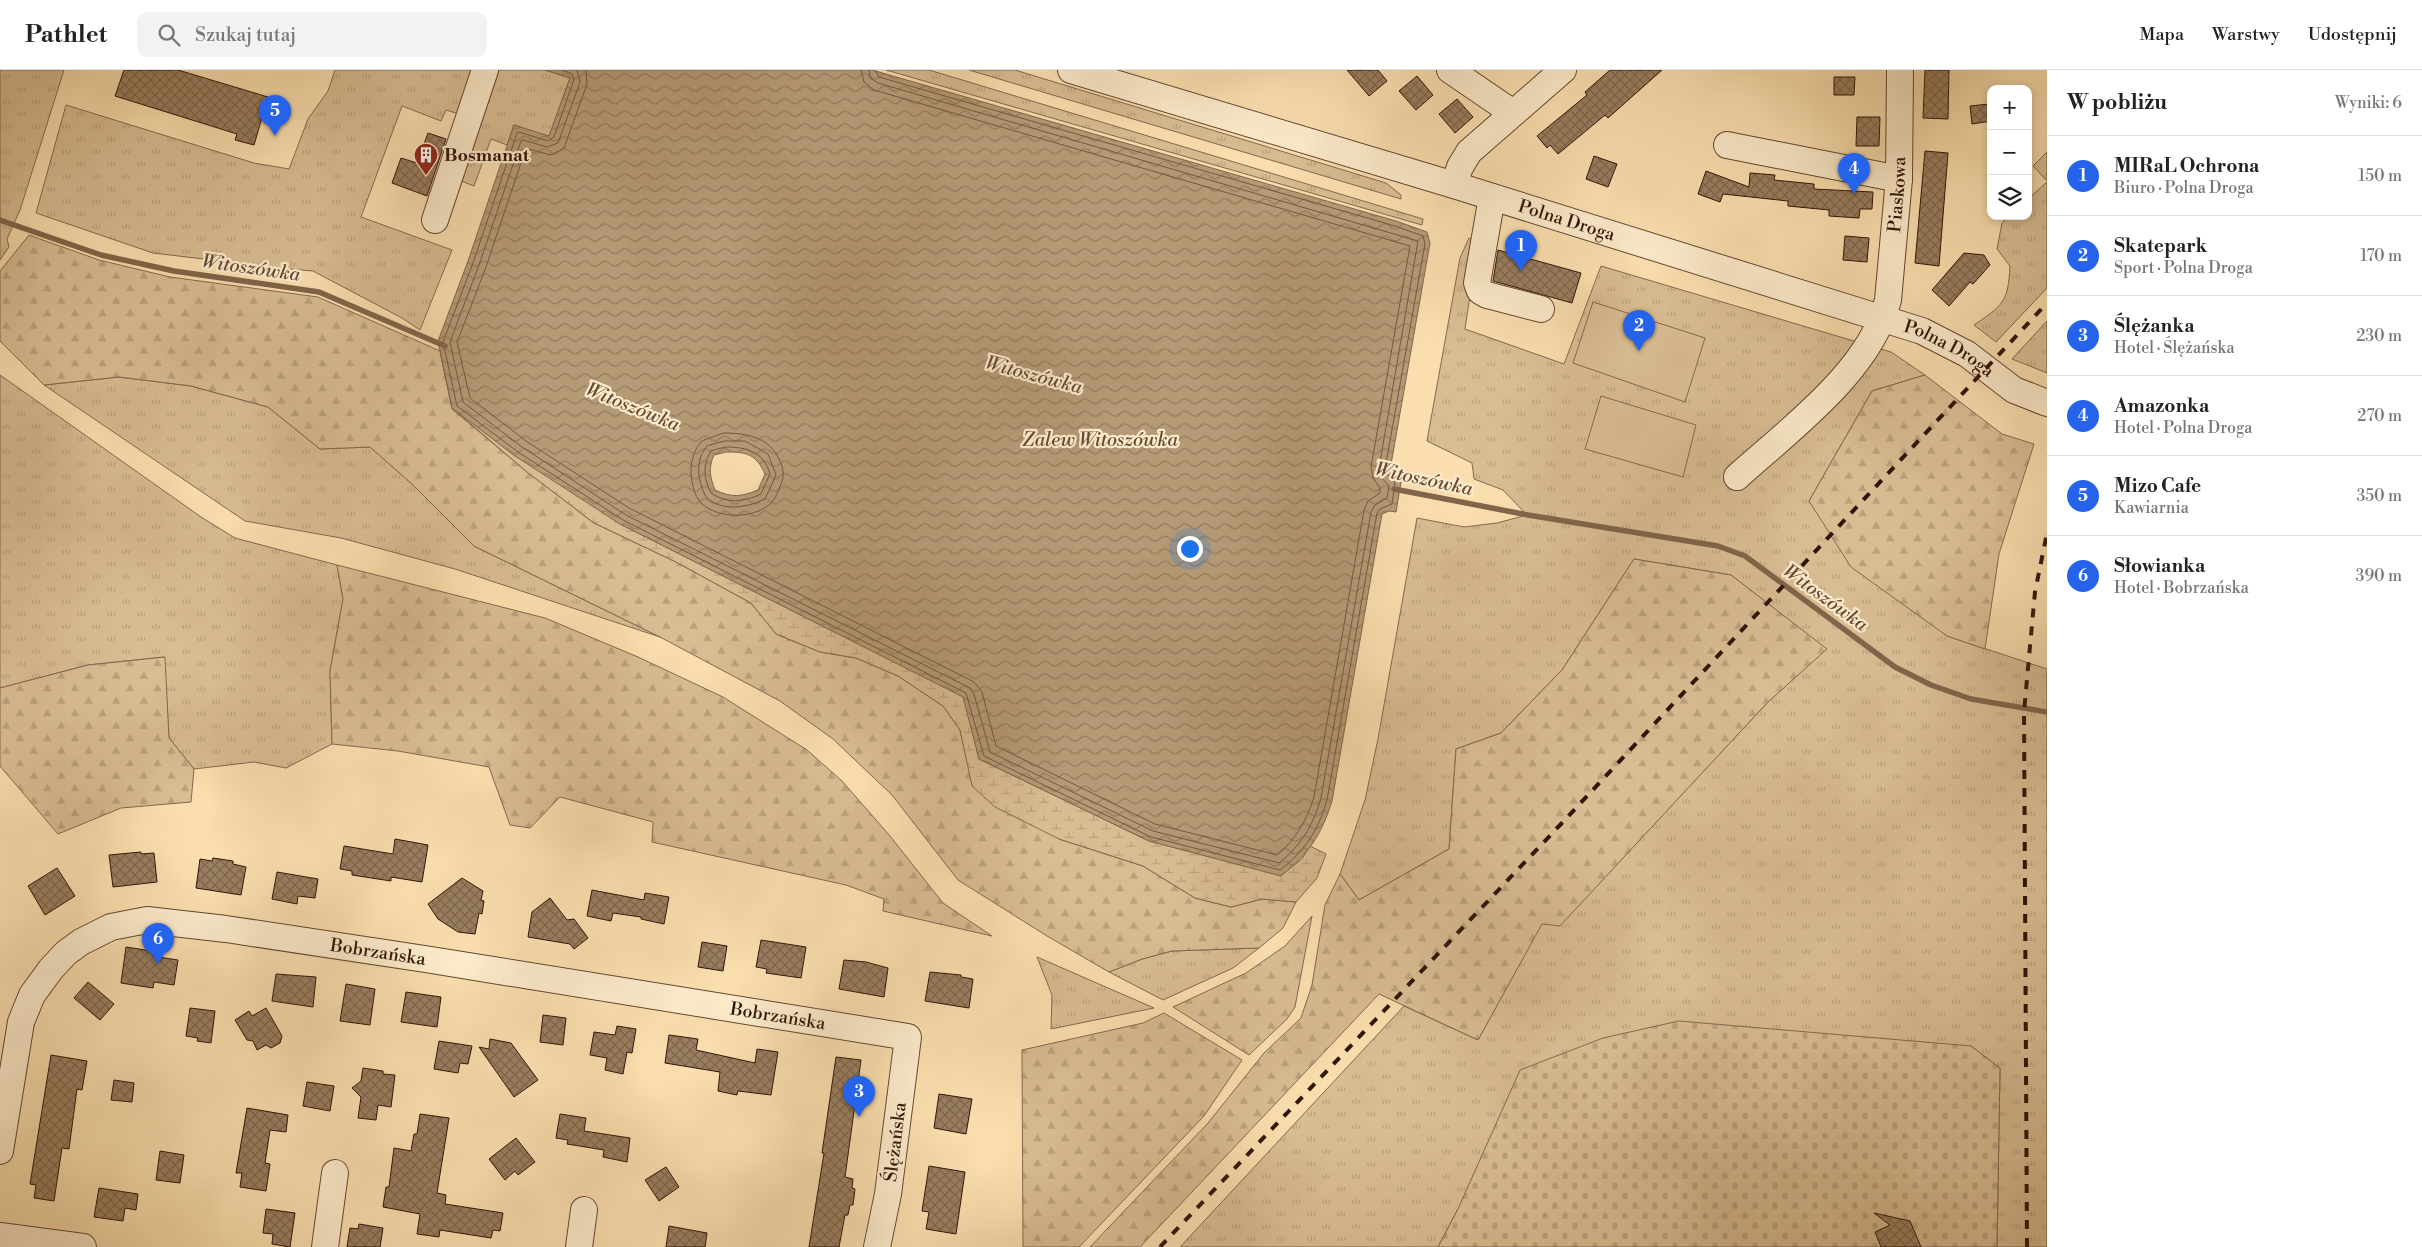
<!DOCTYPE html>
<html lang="pl">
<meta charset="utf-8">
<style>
:root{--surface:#fff;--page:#f2f2f2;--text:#222;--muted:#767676;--line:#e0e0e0;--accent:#2563eb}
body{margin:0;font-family:"Libre Bodoni",serif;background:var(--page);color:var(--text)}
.controls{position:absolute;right:15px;top:15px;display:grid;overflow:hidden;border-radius:10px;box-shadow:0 2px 8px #0003}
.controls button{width:45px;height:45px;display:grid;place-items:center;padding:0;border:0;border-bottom:1px solid var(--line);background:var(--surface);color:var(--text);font:25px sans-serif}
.you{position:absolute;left:1189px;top:478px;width:18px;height:18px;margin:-12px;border:4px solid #fff;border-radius:50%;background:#1a73e8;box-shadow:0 0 0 8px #1a73e833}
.badge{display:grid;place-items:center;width:32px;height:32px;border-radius:50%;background:var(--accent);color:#fff;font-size:16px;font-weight:700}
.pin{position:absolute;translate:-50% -41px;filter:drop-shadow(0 1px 2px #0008)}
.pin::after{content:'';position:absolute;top:26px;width:18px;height:15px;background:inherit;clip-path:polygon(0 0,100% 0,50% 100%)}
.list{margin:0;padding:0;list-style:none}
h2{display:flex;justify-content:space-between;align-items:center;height:65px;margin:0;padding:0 20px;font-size:21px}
h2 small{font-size:16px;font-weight:400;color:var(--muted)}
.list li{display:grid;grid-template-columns:32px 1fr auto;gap:15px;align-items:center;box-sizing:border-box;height:80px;padding:0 20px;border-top:1px solid var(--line)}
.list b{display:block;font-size:19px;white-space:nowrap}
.list p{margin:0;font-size:16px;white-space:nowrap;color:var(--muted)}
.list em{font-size:16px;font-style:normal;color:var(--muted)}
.icon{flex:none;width:28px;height:28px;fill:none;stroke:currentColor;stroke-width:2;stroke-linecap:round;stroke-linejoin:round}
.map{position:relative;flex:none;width:2047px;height:1177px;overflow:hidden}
header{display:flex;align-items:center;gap:30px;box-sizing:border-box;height:70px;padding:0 25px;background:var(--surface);border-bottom:1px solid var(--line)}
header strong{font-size:24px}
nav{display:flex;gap:28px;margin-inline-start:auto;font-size:18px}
.search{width:350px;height:45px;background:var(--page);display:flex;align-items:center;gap:12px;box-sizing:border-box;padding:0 18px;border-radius:10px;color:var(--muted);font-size:19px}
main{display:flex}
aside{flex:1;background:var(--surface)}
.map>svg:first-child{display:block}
.grass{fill:url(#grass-tufts);stroke:#84684e}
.forest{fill:url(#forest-firs);stroke:#84684e}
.wetland{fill:url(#wetland-marsh);stroke:#84684e}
.cemetery{fill:url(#cemetery-stones);stroke:#84684e}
.pitch{fill:#d8bc92;stroke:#84684e}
.water{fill:url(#water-waves);stroke:#80654a;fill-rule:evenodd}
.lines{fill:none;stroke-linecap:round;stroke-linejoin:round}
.shore{stroke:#725840;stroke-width:1}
.stream{stroke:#80654a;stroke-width:5.5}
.building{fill:url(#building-cross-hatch);stroke:#301509}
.minor-casing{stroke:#624732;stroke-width:28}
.minor{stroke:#fceaca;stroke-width:26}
.rail{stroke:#301509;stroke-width:4;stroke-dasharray:9 9;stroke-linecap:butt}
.labels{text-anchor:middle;stroke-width:4.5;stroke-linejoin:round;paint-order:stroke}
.poi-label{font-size:18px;font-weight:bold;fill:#301509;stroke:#fceaca;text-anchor:start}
.street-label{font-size:18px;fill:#301509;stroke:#fceaca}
.water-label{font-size:19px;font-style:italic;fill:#654a35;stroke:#fceaca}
</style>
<header>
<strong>Pathlet</strong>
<div class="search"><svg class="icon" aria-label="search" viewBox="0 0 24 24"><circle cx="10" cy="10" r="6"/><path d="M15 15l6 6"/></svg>Szukaj tutaj</div>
<nav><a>Mapa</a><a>Warstwy</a><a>Udostępnij</a></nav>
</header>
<main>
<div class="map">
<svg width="2047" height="1177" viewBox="0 0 2047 1177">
<defs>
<pattern id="grass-tufts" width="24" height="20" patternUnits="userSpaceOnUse" patternTransform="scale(1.25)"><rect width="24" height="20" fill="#d8bc92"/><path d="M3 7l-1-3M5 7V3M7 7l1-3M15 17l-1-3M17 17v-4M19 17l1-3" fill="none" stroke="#baa17d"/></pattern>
<pattern id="forest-firs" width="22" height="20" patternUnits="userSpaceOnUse" patternTransform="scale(1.25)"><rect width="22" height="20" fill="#d8bc92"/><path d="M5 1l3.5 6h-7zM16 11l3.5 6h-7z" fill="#baa17d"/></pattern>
<pattern id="wetland-marsh" width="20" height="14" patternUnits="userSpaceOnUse" patternTransform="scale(1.25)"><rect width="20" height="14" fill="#d8bc92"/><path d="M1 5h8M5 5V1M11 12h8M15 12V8" fill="none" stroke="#baa17d"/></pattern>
<pattern id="cemetery-stones" width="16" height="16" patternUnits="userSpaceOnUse" patternTransform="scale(1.25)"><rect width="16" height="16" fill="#d8bc92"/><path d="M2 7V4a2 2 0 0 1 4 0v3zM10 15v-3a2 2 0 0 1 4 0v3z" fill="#baa17d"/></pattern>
<pattern id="water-waves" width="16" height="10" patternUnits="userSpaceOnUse" patternTransform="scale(1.25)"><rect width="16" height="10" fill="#b59a76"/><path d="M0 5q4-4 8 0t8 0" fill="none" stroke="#947c5f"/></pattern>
<pattern id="building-cross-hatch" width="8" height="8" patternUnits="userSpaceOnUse" patternTransform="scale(1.25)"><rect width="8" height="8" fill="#997e5f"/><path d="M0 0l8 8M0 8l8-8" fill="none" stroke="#7d664d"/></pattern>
</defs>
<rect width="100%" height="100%" fill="#fadeae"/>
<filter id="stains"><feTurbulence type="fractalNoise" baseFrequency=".004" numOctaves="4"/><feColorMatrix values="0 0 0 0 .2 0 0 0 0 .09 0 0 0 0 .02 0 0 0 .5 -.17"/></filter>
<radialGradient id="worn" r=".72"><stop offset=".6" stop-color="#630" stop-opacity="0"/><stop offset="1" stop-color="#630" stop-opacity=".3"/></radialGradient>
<g class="grass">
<path d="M0,0H64L20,140L7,169L9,177L0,190Z"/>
<path d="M335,0H480L465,46L446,40L441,51L402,36L361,147L452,180L420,260L402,248L313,201L264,197L241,198L212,190L153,183L36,143L66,35L254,93L289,99L308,49L328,21Z"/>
<path d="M499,0H545L570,8L549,67L514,55L507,75L491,69L474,116L461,111Z"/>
<path d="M886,0H929L1423,149L1422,155Z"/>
<path d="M969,0H1015L1386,113L1401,125V129Z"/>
<path d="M2047,82V111L2033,96Z"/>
<path d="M2047,112V218L1996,272L1974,255C2003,235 2008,233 2010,196L1997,179L2002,153L2009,146H2028V129Z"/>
<path d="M1469,168L1478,172L1465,259L1564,294L1601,196L1891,282L1925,305L1872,321L1809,431L1947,566L2047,599V1177H1997L2000,998L1971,976L1458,1139L1438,1177H1180L1404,936L1478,970L1542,853L1560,855L1767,633L1826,579L1731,505L1634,489L1562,600L1501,663L1456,679L1449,779L1359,830L1340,804L1365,730L1378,669L1417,448L1464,457L1497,453L1527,445L1503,420L1474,409L1472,393L1427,371L1460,188Z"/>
<path d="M2047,251V303L2012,289Z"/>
<path d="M0,305L201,447L235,468L337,495L343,529L330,601L332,674L286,698L254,692L194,699L169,668L164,587L88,595L0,618Z"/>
<path d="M119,307L191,316L268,337L320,379L370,377L413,415L474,476L660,567L455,499L341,468L245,451L44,315Z"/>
<path d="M1259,878L1233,898L1163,930L1109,902L1142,889L1172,881Z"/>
<path d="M1037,887L1154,938L1051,959L1052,925Z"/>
</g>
<g class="forest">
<path d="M29,165L99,190L170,207L318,227L440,281L452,339L527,402L594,453L676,492L751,533L776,564L820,582L856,588L898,606L943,636L960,660L966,687L1059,769L1143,796L1195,828L1231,837L1262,829L1296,832L1283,858L1259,878L1172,881L1142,889L1109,902L1047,866L958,810L892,725L833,669L780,631L660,567L474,476L413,415L370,377L320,379L268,337L191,316L119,307L44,315L0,271V201Z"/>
<path d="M1925,305L2002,364L2034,374L1999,484L1985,579L1947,566L1851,497L1809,431L1872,321Z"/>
<path d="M1634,489L1731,505L1827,579L1767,633L1560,856L1542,854L1478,970L1379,924L1140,1177H1090L1208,1053L1264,983L1301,948L1312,915L1325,835L1340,804L1359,830L1449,779L1456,679L1501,663L1562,600Z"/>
<path d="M337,495L545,548L638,587L723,627L807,680L842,711L890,766L943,833L992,866L883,841L884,829L846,815L652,772L653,752L560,727L530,758L510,755L489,697L398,681L332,674L330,601L343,529Z"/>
<path d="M165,587L169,668L194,699L191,732L121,738L58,764L0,696V618L88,595Z"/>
<path d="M1312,846L1295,937L1287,949L1249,985L1173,937L1246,903L1285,876Z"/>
<path d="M1164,943L1242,990L1204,1046L1079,1177H1023L1022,980L1143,953Z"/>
</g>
<path class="wetland" d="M438,271L452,282L620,454L964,627L979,689L1149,771L1281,805L1302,789L1310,776L1326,784L1317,808L1296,832L1262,829L1231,837L1195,828L1143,796L1059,769L995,737L972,716L960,660L943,636L898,606L856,588L820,582L776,564L751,533L676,492L594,453L527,402L452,338Z"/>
<path class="cemetery" d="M1679,951L1971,976L2000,998L1997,1177H1438L1458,1139L1520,1000L1603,968Z"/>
<g class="pitch">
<path d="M1593,232L1705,268L1685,332L1573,293Z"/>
<path d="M1601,326L1696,355L1683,407L1585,379Z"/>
</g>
<path class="water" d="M545,0H872L1396,151L1427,162L1430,173L1390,400L1395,406H1402L1396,442L1389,441L1382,444L1332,731C1321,766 1309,783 1281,806L1149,771L979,689L963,627L620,454L515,386L452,338L438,271L468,191L514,55L549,66L570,8ZM726,382C747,382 756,384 765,404L758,420C740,427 733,428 715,420C710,407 708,398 714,385Z"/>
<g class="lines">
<g class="shore">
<path d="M562,0L572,4L574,9L554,67L548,71L519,62L517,63L473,193L443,272L457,336L518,382L623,450L966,623L984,686L1151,767L1280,800C1306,780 1318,760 1327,730L1377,443L1380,439L1392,434L1395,412L1386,403L1385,399L1425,174L1423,166L1395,156L879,7L875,0"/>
<path d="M577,0L580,12L558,73L547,77L523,70L521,71L479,195L450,272L463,332L522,377L626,445L970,618L974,624L990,682L1153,761L1279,793C1301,776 1313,755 1321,728L1371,442L1375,435L1387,428L1389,416L1380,406L1379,398L1418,171L878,13L870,8L869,0"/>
<path d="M586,0L587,14L564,78L551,85L528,79L525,81L486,197L457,272L470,328L526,371L629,438L974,612L982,622L996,676L1155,754L1277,785C1296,770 1307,749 1314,727L1364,440L1368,431L1380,423V418L1373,408L1371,397L1410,176L874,20L864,12L861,0"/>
<path d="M724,363C746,363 769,367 779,389C783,398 785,404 781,414C778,421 776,429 770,434C753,449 719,449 702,434C693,425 691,410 691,398C692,388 695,378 702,371Z"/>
<path d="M725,371H745L768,384L776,405L765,429C746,438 722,442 706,427C698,411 694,391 707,376Z"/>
<path d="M726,377C747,377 764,382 770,404L761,424C744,432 727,434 711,423C704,409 702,395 711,381Z"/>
</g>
<g class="stream">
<path d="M0,150L101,185L174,201L319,222L445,276"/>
<path d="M1394,419L1528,445L1718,476L1745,486L1895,597L1931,615L1971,629L2047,642"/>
</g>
</g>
<g class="building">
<path d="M124,0H178L268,27L254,75L235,70L237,64L115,26Z"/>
<path d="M1347,0H1378L1387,11L1369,26Z"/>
<path d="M1610,0H1662L1608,48L1605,45L1558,84L1550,75L1547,78L1537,66L1587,25L1585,22Z"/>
<path d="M1925,0H1949L1948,49L1923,48Z"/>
<path d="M1417,6L1433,25L1416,40L1399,21Z"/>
<path d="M1834,7H1855L1854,25H1834Z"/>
<path d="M1457,29L1473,47L1455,63L1439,44Z"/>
<path d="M1989,34L1991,51L1972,54L1970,36Z"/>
<path d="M1857,47H1880L1879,76H1856Z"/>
<path d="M428,63L446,69L427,126L392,113L401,88L417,93Z"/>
<path d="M1925,81L1948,83L1939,196L1915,193Z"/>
<path d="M1594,86L1617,94L1608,117L1586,109Z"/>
<path d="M1706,101L1749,117L1750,103L1775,105L1774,110L1814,114V119L1873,122L1872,139H1860L1859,148L1829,146V140L1788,136V131L1723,124L1720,132L1698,124Z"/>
<path d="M1845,166L1869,168L1867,192L1843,190Z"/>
<path d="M1498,180L1581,203L1572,233L1493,211Z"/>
<path d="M1964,183L1984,185L1990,195L1973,214L1970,212L1949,236L1932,220Z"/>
<path d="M395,769L428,775L422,812L391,807V811L352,805V801L340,799L344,776L393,784Z"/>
<path d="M141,782V784L154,783L157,812L113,817L109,785Z"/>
<path d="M213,788L233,791V794L246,797L241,825L196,818L200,789L212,791Z"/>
<path d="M57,798L75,826L45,845L28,816Z"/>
<path d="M277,802L318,809L315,828L298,826L297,834L272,829Z"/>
<path d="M462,808L483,821L481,830L484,831L482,844L479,843L475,864L458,862L438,849L428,834Z"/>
<path d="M592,820L644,830L645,823L669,827L664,854L641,849V847L613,843L611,851L587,846Z"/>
<path d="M550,828L567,850L574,849L588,868L574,879L570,874L528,867L532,842Z"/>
<path d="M761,870L806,877L801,908L766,903L767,899L756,897Z"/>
<path d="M702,872L727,876L723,901L698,897Z"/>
<path d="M126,877L158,882V887L178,890L174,915L154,912L153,918L121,913Z"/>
<path d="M844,890L866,892L888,898L884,927L839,919Z"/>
<path d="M930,902L961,905V907L973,909L969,938L925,931Z"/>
<path d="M276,904L316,907L313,937L272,931Z"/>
<path d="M88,912L114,934L100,950L74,928Z"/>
<path d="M346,914L375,919L370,955L340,951Z"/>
<path d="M406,922L441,927L437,957L401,952Z"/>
<path d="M190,938L215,941L211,973L197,971L198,968L186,966Z"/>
<path d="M266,938L282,966L280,973L271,978L266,975L257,980L253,971L247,970L235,950L249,941L252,946Z"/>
<path d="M543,945L566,948L563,975L540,972Z"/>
<path d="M617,956L636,959L632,983L627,982L623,1004L605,1000L607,988L590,985L594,962L615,965Z"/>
<path d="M669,965L698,969L696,980L755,993L757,979L778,982L771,1025L738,1021L737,1025L718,1021L720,1002L665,993Z"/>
<path d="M490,969L511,973L538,1010L514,1027L479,977L489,979Z"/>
<path d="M439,971L472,976L468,994L460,993L458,1003L434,999Z"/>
<path d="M51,985L87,991L82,1020L77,1019L69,1079L62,1078L54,1131L34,1128L36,1115L30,1114Z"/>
<path d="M836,987L861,990L845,1107L853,1109L852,1118L855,1119L853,1135H850L848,1145H845L839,1177H809L824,1083H822Z"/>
<path d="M363,998L383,1001V1004L395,1005L391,1037L378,1035L376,1050L358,1048L361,1027L352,1018L361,1011Z"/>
<path d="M114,1010L134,1013L132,1032L111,1030Z"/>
<path d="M307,1012L334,1016L330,1041L303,1036Z"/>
<path d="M939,1024L972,1029L966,1064L934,1058Z"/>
<path d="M247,1038L288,1045L286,1062L270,1060L265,1093L270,1094L266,1121L240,1117L242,1103H236Z"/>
<path d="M420,1044L449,1048L437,1123L446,1125L445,1134L503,1143L500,1161L493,1160L491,1168L440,1160L439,1167L417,1164L420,1144L383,1137L386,1117H389L394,1078L411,1081L414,1064H417Z"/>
<path d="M560,1044L586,1048L584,1061L630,1068L627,1092L603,1087L604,1080L567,1074L568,1070L556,1068Z"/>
<path d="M516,1068L535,1092L518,1105L515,1101L505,1110L489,1089Z"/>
<path d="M160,1081L184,1085L180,1113L156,1110Z"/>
<path d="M929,1096L965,1102L956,1164L926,1159L929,1142L922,1141Z"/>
<path d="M666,1097L679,1117L659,1131L645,1110Z"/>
<path d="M99,1118L138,1124L136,1140L125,1138L123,1151L94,1147Z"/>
<path d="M266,1139L295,1143L290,1177L272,1174L273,1164L263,1163Z"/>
<path d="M1874,1143L1910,1151L1921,1177H1881L1875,1162L1890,1155Z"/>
<path d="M359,1154L383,1158L380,1177H347L350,1158L358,1159Z"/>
<path d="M669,1156L707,1163L705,1177H666Z"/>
</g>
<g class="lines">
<defs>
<g id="minor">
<path id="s1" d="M1071,0L1454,115L1922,261L1967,284L2014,320L2047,333"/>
<path d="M1450,0L1513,43"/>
<path d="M1727,75L1899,109"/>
<path d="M1454,115L1460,97L1469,82L1563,0"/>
<path d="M1492,127L1477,213L1480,221L1487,225L1541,239"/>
<path d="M435,150L485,0"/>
<path id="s2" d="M1737,407C1789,360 1871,300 1888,230L1899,109L1900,0"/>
<path id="s3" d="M0,1081L21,952L32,925L51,899L66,883L81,872L111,857L147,850L226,859L425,889L908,967L888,1124L877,1177"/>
<path d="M0,1166L83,1177"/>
<path d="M325,1177L335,1103"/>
<path d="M579,1177L584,1140"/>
</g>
</defs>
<use href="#minor" class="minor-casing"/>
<use href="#minor" class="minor"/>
<g class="rail">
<path d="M1160,1177L1561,754L2047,233"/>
<path d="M2027,1177L2024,642L2035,522L2047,463"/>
</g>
</g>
<defs>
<symbol id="building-pin" viewBox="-11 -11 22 30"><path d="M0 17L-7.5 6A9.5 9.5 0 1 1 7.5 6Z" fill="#8f2418" stroke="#fceaca"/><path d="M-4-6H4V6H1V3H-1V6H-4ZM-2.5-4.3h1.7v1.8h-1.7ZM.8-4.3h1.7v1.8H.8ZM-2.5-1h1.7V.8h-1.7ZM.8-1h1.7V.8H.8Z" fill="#fff"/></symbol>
</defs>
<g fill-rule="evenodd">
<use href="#building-pin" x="412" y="71" width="28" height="38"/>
</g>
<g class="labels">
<g class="poi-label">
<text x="444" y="91">Bosmanat</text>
</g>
<g class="street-label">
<text dy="6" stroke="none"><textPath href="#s2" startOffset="342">Piaskowa</textPath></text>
<text dy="6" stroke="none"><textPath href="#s1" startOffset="518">Polna Droga</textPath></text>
<text dy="6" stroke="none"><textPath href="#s1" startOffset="922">Polna Droga</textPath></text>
<text dy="6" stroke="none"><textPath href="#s3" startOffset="536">Bobrzańska</textPath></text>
<text dy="6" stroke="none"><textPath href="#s3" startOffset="941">Bobrzańska</textPath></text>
<text transform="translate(895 1072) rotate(-83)" y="6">Ślężańska</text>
</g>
<g class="water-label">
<text transform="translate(251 197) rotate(8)" y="7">Witoszówka</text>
<text transform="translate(1034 304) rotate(15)" y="7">Witoszówka</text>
<text transform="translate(633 336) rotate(22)" y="7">Witoszówka</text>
<text x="1100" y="376">Zalew Witoszówka</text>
<text transform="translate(1424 408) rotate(12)" y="7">Witoszówka</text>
<text transform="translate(1826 527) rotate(36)" y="7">Witoszówka</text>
</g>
</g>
<rect width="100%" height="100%" filter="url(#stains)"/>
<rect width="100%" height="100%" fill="url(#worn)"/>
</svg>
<div class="controls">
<button>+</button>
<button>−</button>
<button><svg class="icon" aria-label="layers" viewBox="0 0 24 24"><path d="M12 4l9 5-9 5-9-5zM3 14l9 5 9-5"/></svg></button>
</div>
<div class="you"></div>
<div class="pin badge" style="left:1521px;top:201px">1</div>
<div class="pin badge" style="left:1639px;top:281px">2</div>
<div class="pin badge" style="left:859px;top:1047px">3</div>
<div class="pin badge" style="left:1854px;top:124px">4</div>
<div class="pin badge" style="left:275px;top:66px">5</div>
<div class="pin badge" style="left:158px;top:894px">6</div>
</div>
<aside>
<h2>W pobliżu<small>Wyniki: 6</small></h2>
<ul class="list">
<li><span class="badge">1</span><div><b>MIRaL Ochrona</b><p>Biuro · Polna Droga</p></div><em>150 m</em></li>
<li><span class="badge">2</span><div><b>Skatepark</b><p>Sport · Polna Droga</p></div><em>170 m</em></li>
<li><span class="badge">3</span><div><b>Ślężanka</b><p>Hotel · Ślężańska</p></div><em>230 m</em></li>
<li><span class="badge">4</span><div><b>Amazonka</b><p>Hotel · Polna Droga</p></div><em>270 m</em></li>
<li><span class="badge">5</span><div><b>Mizo Cafe</b><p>Kawiarnia</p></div><em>350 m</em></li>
<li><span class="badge">6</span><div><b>Słowianka</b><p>Hotel · Bobrzańska</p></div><em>390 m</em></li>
</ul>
</aside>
</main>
